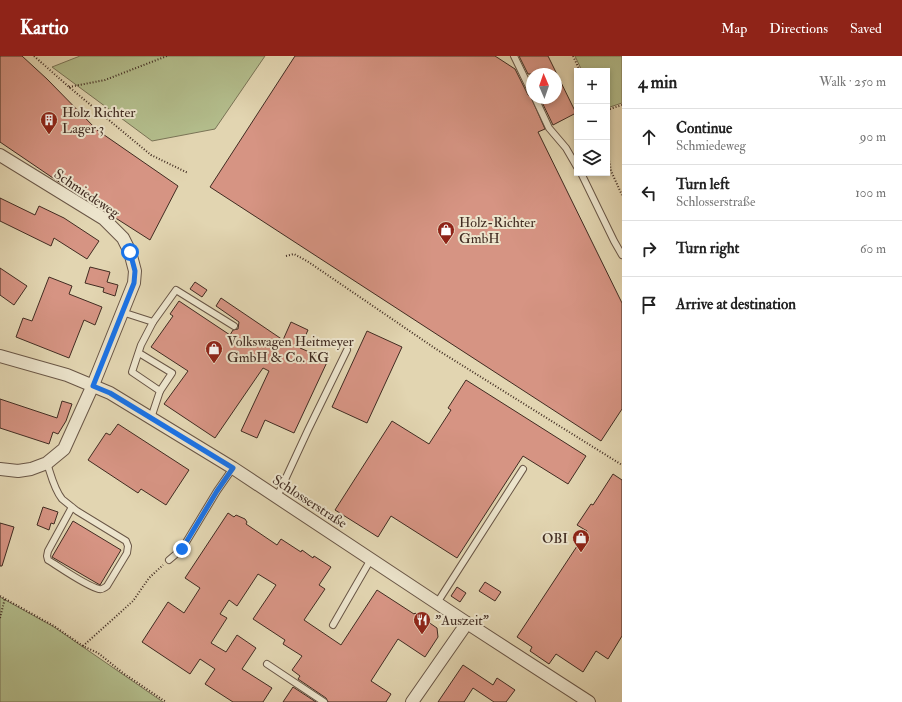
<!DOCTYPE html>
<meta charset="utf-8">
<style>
:root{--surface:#fff;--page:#f2f2f2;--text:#222;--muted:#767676;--line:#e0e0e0;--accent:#8f2418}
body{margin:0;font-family:"IM FELL Double Pica",serif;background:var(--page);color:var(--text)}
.controls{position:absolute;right:12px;top:12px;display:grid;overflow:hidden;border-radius:0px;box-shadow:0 2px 6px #0003}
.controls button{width:36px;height:36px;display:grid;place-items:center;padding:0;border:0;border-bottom:1px solid var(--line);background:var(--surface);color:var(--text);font:20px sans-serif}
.compass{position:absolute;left:526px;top:12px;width:36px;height:36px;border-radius:50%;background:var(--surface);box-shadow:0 2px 6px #0003;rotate:358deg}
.stop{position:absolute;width:12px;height:12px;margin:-9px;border:3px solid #1a73e8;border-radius:50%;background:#fff}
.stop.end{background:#1a73e8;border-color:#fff;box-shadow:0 1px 4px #0008}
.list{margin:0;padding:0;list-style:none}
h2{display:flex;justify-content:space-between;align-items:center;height:52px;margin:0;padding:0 16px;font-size:17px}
h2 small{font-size:13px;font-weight:400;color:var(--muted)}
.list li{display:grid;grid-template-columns:26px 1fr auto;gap:12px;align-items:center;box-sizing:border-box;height:56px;padding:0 16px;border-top:1px solid var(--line)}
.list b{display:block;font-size:15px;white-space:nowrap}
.list p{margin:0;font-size:13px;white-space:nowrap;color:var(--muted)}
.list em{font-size:13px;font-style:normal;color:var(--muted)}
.icon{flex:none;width:22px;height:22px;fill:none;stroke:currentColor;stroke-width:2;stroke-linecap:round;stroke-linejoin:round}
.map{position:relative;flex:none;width:622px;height:646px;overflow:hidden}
header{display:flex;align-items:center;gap:24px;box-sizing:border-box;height:56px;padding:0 20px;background:var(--accent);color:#fff}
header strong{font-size:19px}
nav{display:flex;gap:22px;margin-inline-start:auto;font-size:14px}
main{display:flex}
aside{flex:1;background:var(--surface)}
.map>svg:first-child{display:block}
.green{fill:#b3bd8c;stroke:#7a7457}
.building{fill:#d69483;stroke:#412c22}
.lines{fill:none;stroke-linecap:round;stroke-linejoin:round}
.service-casing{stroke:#695646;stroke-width:8}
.minor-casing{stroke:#695646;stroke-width:14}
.path{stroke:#412c22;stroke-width:2;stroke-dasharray:1 2;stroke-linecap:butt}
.service{stroke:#ece4cc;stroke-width:6}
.minor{stroke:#ece4cc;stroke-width:12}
.route{stroke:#1a73e8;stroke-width:5}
.labels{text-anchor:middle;stroke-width:4;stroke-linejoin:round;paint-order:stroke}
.poi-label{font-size:14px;fill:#412c22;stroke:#ece4cc;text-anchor:start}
.street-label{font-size:14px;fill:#412c22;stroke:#ece4cc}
</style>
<header>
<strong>Kartio</strong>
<nav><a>Map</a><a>Directions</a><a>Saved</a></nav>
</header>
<main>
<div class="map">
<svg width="622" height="646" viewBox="0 0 622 646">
<rect width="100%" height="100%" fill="#e2d5b1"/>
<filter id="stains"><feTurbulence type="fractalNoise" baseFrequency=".005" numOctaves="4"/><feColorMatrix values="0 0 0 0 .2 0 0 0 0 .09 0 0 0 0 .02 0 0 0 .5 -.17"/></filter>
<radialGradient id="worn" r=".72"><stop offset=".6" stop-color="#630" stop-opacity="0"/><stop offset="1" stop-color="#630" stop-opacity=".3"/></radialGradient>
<g class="green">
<path d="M80,0H265L215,73L152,85L52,11Z"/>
<path d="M575,0H622V47L607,52V15H582Z"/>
<path d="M0,541L54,571L163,646H0Z"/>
</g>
<g class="building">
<path d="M0,0H22L47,23L97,74L178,130L150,184L53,122L0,86Z"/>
<path d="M295,0H495L515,13L528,39L531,41L545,73L538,76L622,247V353L601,385L210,131Z"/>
<path d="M519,0H548L576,57L553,69L540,42H556V18H528Z"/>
<path d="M0,142L35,159L39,150L64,162L99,185L87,203L54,182L51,190L0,165Z"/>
<path d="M90,211L110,216L107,226L118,229L115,240L103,236L104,232L85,227Z"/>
<path d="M0,212L27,230L14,249L0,239Z"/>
<path d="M49,221L72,230L69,238L102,251L95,269L84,264L69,302L16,281L23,262L32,265Z"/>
<path d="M195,226L207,234L202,241L190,233Z"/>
<path d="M221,242L283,284L291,266L308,274L300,292L328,304L294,377L265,364L257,382L241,375L269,315L263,312L215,382L164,348L188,315L151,291L173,260L170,258L179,245L230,279L233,274L238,273L239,266L216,250Z"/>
<path d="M367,275L402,291L367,367L332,351Z"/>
<path d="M466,324L586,400L568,428L523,400L457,502L391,460L378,481L335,454L392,365L429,388L451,354L448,352Z"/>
<path d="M0,343L57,362L62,345L72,348L66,365L58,378L53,376L49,388L0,372Z"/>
<path d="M118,368L189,414L166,449L141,433L138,437L88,404L106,377L110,379Z"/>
<path d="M613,418L622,424V580L608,603L596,595L583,616L556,598L549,608L530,595L532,591L517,581L587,475L577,469L591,448L593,449Z"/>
<path d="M43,451L58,456L54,468L51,467L49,474L37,469Z"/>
<path d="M228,457L234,461L236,459L245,463L247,466L246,468L277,489L281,483L301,496L302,494L313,502L314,500L331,511L319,529L325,533L304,564L341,589L377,534L414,558L415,557L437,572L438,581L425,601L398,583L371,625L391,638L386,646H328L326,642L298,623L300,620L292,614L302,600L283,588L285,584L253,563L276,529L258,518L237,550L229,544L220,558L227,562L211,587L226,596L237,579L256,592L242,613L272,632L263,646H233L205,628L215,613L200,603L190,618L142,586L168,546L184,557L200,532L185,522Z"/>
<path d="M73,465L121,494L100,529L52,501Z"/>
<path d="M0,467L14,471L2,510H0Z"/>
<path d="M485,526L501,536L495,545L479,535Z"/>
<path d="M457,531L466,537L460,546L451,540Z"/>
<path d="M463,609L493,629L497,622L515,634L506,646H494L473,632L464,646H438Z"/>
<path d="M293,631L316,646H283Z"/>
</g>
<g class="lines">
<defs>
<g id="service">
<path d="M514,0L532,37"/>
<path d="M535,42L549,72L566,92L577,111"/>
<path d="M581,117L614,185L622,199"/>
<path d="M122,256L153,266L176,234L234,270"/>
<path d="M139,297L172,317L160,335"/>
<path d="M151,362L160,335L132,316L141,289L153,266"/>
<path d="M47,407C51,419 54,433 62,443C67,447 72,451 77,455L126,485L128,490L127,497L107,530C104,532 102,534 99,533C86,530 61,512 48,504L47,500L48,495L72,451"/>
<path d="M277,441L308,374L347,294"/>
<path d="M169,504L182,493L217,435L233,412"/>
<path d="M437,547L523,413"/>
<path d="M333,569L371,503"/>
<path d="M267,608L324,646"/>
</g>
<g id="minor">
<path d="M0,99L104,163L123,182L130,196L135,215L134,227L93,329L64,393L47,407L31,413L18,415L0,413"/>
<path d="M0,300L67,319L110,337L233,412L467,567L589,646"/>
<path d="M412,646L467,567"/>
</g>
</defs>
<use href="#service" class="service-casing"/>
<use href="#minor" class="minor-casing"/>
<g class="path">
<path d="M34,0L69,31L151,99L188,117"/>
<path d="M573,0L580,15"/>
<path d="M69,31L105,24L167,0"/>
<path d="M607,54L622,49"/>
<path d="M607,93L611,115L622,139"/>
<path d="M286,200L294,198L307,205L436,293L622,409"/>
<path d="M0,540L54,570L83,590L98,597L123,617L166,646"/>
<path d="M0,562L5,542"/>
<path d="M83,590L133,545L149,522L163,509"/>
</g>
<use href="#service" class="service"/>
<use href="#minor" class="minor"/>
</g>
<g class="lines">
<path class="route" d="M130,196L135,215L134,227L93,330L110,337L233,412L217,435L182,493"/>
</g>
<defs>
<symbol id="building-pin" viewBox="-11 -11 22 30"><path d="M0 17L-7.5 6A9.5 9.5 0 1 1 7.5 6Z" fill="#8f2418" stroke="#ece4cc"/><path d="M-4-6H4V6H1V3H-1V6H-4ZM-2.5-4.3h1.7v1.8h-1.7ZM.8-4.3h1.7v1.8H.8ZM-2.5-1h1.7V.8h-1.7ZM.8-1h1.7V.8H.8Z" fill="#fff"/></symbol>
<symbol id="shop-pin" viewBox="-11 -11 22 30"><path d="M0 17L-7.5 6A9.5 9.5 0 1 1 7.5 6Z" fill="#8f2418" stroke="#ece4cc"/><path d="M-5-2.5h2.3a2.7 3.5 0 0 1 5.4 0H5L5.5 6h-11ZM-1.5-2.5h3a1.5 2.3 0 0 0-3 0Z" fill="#fff"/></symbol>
<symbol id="restaurant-pin" viewBox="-11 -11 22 30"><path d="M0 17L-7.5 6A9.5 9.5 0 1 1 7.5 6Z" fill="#8f2418" stroke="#ece4cc"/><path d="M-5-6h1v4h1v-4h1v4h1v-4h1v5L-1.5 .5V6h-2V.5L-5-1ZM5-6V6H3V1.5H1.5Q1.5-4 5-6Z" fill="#fff"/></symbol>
</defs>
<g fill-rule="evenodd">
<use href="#building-pin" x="39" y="54" width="20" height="27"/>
<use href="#shop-pin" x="436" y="164" width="20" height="27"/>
<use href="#shop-pin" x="204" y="283" width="20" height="27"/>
<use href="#shop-pin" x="571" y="472" width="20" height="27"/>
<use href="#restaurant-pin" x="412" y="554" width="20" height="27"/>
</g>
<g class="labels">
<g class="poi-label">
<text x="62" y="61">Holz Richter<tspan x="62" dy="16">Lager 3</tspan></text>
<text x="459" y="171">Holz-Richter<tspan x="459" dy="16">GmbH</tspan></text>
<text x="227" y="290">Volkswagen Heitmeyer<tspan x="227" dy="16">GmbH &amp; Co. KG</tspan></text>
<text x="568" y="487" text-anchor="end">OBI</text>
<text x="435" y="569">"Auszeit"</text>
</g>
<g class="street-label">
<text transform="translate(87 137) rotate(34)" y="5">Schmiedeweg</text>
<text transform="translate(310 445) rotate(33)" y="5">Schlosserstraße</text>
</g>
</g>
<rect width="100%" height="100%" filter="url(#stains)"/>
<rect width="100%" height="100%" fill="url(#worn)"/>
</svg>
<div class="controls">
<button>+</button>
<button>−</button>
<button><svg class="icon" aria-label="layers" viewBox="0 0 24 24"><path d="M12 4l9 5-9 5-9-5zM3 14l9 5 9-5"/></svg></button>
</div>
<svg class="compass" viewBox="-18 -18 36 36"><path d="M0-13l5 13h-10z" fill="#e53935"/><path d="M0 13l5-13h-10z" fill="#767676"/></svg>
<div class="stop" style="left:130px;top:196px"></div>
<div class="stop end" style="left:182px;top:493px"></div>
</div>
<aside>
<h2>4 min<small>Walk · 250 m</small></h2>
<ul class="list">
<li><svg class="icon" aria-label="ahead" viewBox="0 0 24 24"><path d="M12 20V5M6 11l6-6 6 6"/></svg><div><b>Continue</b><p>Schmiedeweg</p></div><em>90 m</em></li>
<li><svg class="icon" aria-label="left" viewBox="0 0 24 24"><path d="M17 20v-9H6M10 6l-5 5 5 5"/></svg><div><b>Turn left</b><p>Schlosserstraße</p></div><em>100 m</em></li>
<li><svg class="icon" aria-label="right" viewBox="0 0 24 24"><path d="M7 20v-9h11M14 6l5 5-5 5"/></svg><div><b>Turn right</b></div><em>60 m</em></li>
<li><svg class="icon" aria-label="arrive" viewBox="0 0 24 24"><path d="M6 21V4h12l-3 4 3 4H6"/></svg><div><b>Arrive at destination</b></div></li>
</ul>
</aside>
</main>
